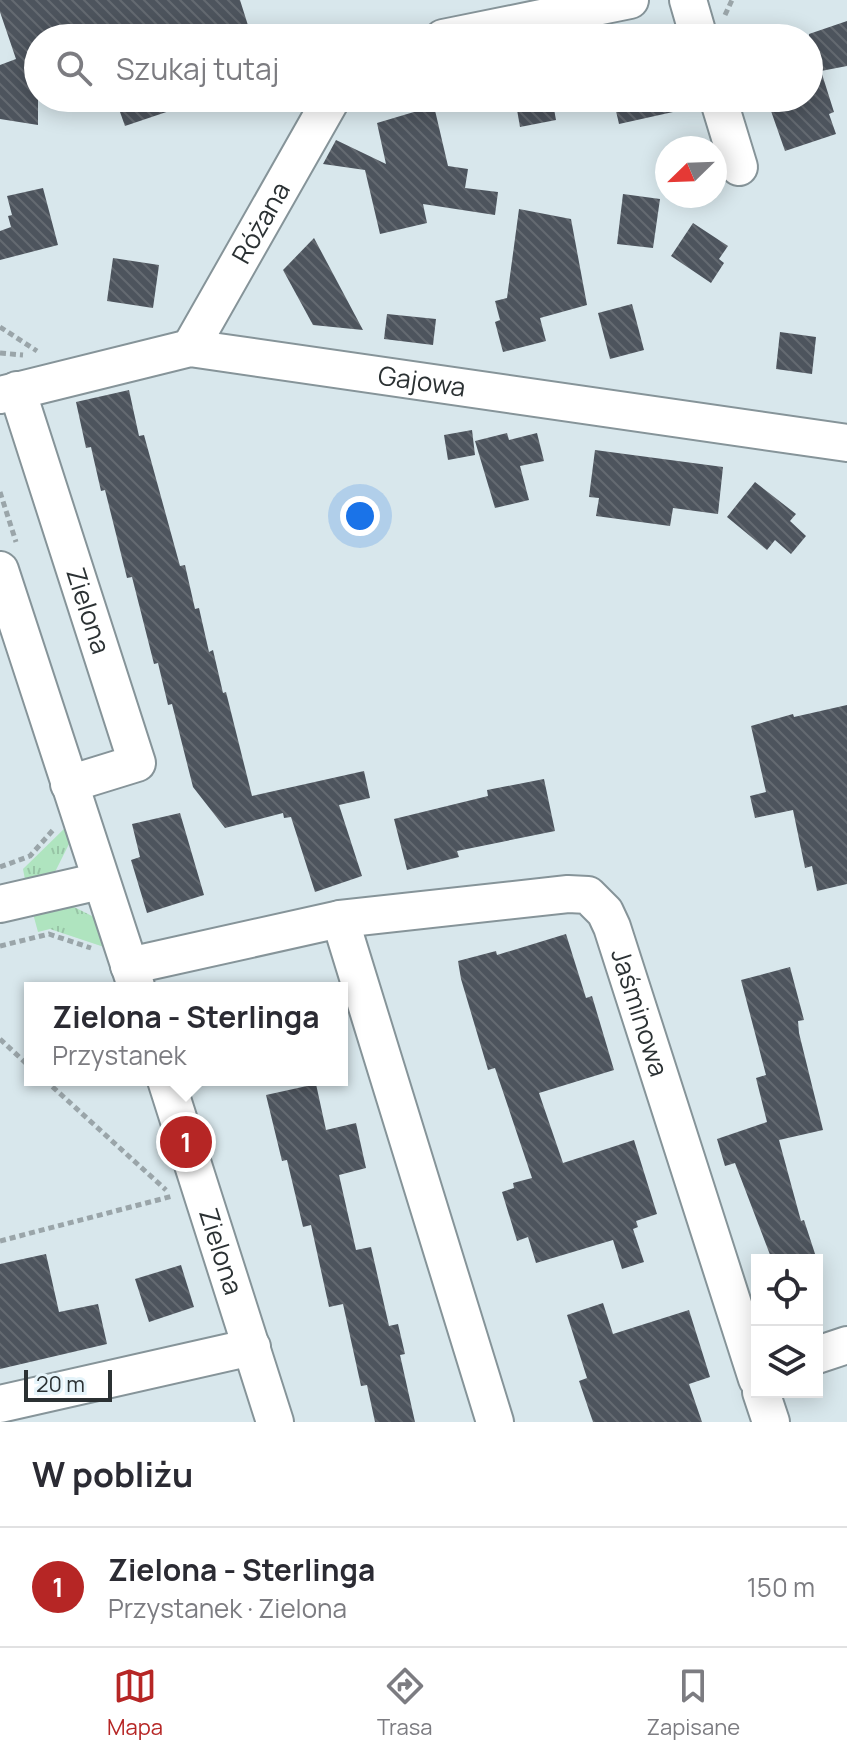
<!DOCTYPE html>
<html lang="pl">
<meta charset="utf-8">
<style>
:root{--surface:#fff;--page:#f2f2f3;--text:#2b2b33;--muted:#7c7c81;--line:#e1e1e2;--accent:#b62625}
body{margin:0;font-family:Manrope,sans-serif;background:var(--page);color:var(--text)}
.controls{position:absolute;right:24px;bottom:24px;display:grid;overflow:hidden;border-radius:0px;box-shadow:0 4px 20px #0003}
.controls button{width:72px;height:72px;display:grid;place-items:center;padding:0;border:0;border-bottom:2px solid var(--line);background:var(--surface);color:var(--text);font:40px sans-serif}
.compass{position:absolute;left:655px;top:136px;width:72px;height:72px;border-radius:50%;background:var(--surface);box-shadow:0 4px 20px #0003;rotate:247deg}
.scale{position:absolute;left:24px;bottom:20px;width:88px;box-sizing:border-box;padding-left:8px;border:4px solid #2b3133;border-top:0;font-size:22px;line-height:28px;white-space:nowrap;color:#2b3133;-webkit-text-stroke:6px #e5f4fa;paint-order:stroke}
.you{position:absolute;left:360px;top:516px;width:28px;height:28px;margin:-20px;border:6px solid #fff;border-radius:50%;background:#1a73e8;box-shadow:0 0 0 12px #1a73e833}
.badge{display:grid;place-items:center;width:52px;height:52px;border-radius:50%;background:var(--accent);color:#fff;font-size:26px;font-weight:700}
.pin{position:absolute;translate:-50% -50%;border:4px solid #fff;box-shadow:0 2px 8px #0006}
.popup{position:absolute;left:24px;top:982px;width:324px;height:104px;box-sizing:border-box;display:grid;place-content:center;border-radius:0px;background:var(--surface);filter:drop-shadow(0 2px 6px #0005);font-size:26px;white-space:nowrap;color:var(--muted)}
.popup b{font-size:30px;color:var(--text)}
.popup::after{content:'';position:absolute;left:50%;top:100%;margin-left:-16px;border:16px solid transparent;border-top-color:var(--surface)}
.list{margin:0;padding:0;list-style:none}
h2{display:flex;justify-content:space-between;align-items:center;height:104px;margin:0;padding:0 32px;font-size:34px}
h2 small{font-size:26px;font-weight:400;color:var(--muted)}
.list li{display:grid;grid-template-columns:52px 1fr auto;gap:24px;align-items:center;box-sizing:border-box;height:120px;padding:0 32px;border-top:2px solid var(--line)}
.list b{display:block;font-size:30px;white-space:nowrap}
.list p{margin:0;font-size:26px;white-space:nowrap;color:var(--muted)}
.list em{font-size:26px;font-style:normal;color:var(--muted)}
.icon{flex:none;width:44px;height:44px;fill:none;stroke:currentColor;stroke-width:2;stroke-linecap:round;stroke-linejoin:round}
.map{position:relative;flex:none;width:847px;height:1422px;overflow:hidden}
.search{position:absolute;background:var(--surface);box-shadow:0 4px 20px #0003;left:24px;right:24px;top:24px;height:88px;display:flex;align-items:center;gap:20px;box-sizing:border-box;padding:0 28px;border-radius:44px;color:var(--muted);font-size:30px}
.sheet{height:224px;background:var(--surface)}
nav{display:flex;justify-content:space-around;align-items:center;box-sizing:border-box;height:112px;border-top:2px solid var(--line);background:var(--surface);font-size:22px;color:var(--muted)}
nav a{display:grid;justify-items:center;gap:4px}
nav .on{color:var(--accent)}
.map>svg:first-child{display:block}
.grass{fill:url(#grass-tufts)}
.building{fill:url(#building-back-hatch)}
.lines{fill:none;stroke-linecap:round;stroke-linejoin:round}
.minor-casing{stroke:#869499;stroke-width:40}
.path{stroke:#9aa5a9;stroke-width:5;stroke-dasharray:6 4;stroke-linecap:butt}
.minor{stroke:#fff;stroke-width:36}
.labels{text-anchor:middle;stroke-width:8;stroke-linejoin:round;paint-order:stroke}
.street-label{font-size:26px;fill:#2b3133;stroke:#e5f4fa}
</style>
<div class="map">
<svg width="847" height="1422" viewBox="0 0 847 1422">
<defs>
<pattern id="grass-tufts" width="24" height="20" patternUnits="userSpaceOnUse" patternTransform="scale(2)"><rect width="24" height="20" fill="#afe4bf"/><path d="M3 7l-1-3M5 7V3M7 7l1-3M15 17l-1-3M17 17v-4M19 17l1-3" fill="none" stroke="#97c4a5"/></pattern>
<pattern id="building-back-hatch" width="6" height="6" patternUnits="userSpaceOnUse" patternTransform="scale(2)"><rect width="6" height="6" fill="#4d545d"/><path d="M-1 5l2 2M0 0l6 6M5-1l2 2" fill="none" stroke="#646a71"/></pattern>
</defs>
<rect width="100%" height="100%" fill="#d8e7ec"/>
<g class="grass">
<path d="M67,826L69,844L55,872L26,885L23,869Z"/>
<path d="M68,904L94,917L107,948L50,929L38,932L32,910Z"/>
</g>
<g class="building">
<path d="M0,0H240L252,38H38V125L0,119V65L16,59L0,12Z"/>
<path d="M847,21V66L821,71L834,112L829,114L836,134L785,151L771,111L776,110L771,98H809V34Z"/>
<path d="M115,98H196V102L125,126Z"/>
<path d="M515,98H552L556,120L520,127Z"/>
<path d="M613,98H690L691,108L619,124Z"/>
<path d="M434,106L448,166L468,169L465,188L498,192L495,215L423,204L427,223L380,234L365,170L323,164L336,140L386,164L377,123Z"/>
<path d="M43,188L58,245L0,260V231L11,227L8,216L12,215L7,196Z"/>
<path d="M623,194L660,199L653,248L617,244Z"/>
<path d="M519,209L571,219L587,305L540,318L546,341L503,352L495,322L500,320L495,301L507,298Z"/>
<path d="M693,223L728,246L719,259L724,263L711,283L671,256Z"/>
<path d="M314,238L363,330L313,325L283,270Z"/>
<path d="M113,258L159,265L153,308L107,301Z"/>
<path d="M632,304L644,350L610,359L598,313Z"/>
<path d="M387,314L436,319L433,345L384,339Z"/>
<path d="M780,332L816,337L812,374L776,369Z"/>
<path d="M129,390L139,436L144,435L180,566L185,565L195,609L199,608L209,652L213,650L223,693L226,692L252,796L364,771L370,798L339,805L362,876L315,892L291,817L284,818L283,813L225,828L193,787L172,704L168,705L158,663L154,664L132,577L127,578L105,490L101,491L91,447L86,448L76,402Z"/>
<path d="M472,430L475,455L448,460L444,435Z"/>
<path d="M507,433L509,440L537,433L544,461L520,466L529,500L495,508L475,441Z"/>
<path d="M595,450L723,467L718,514L673,508L670,526L596,516L599,498L589,497Z"/>
<path d="M755,482L796,514L790,521L806,536L791,554L775,540L767,550L727,517Z"/>
<path d="M847,705V884L817,891L812,866L805,868L793,810L755,818L750,796L766,792L751,726L793,714L794,717Z"/>
<path d="M544,779L555,831L457,851L459,857L407,870L394,819L488,796L487,790Z"/>
<path d="M180,813L204,895L147,913L131,860L140,857L132,824Z"/>
<path d="M566,934L586,998L592,996L614,1070L539,1093L563,1163L634,1140L657,1214L636,1221L638,1227L633,1229L644,1262L622,1269L613,1240L536,1263L528,1237L517,1241L502,1192L514,1188L513,1183L532,1178L495,1068L488,1070L461,979L458,961L496,951L497,955Z"/>
<path d="M790,967L804,1020L798,1021L799,1033L823,1130L779,1140L801,1221L804,1220L817,1260H772L735,1163L725,1166L717,1139L767,1122L756,1078L766,1075L741,980Z"/>
<path d="M316,1084L326,1130L356,1123L366,1168L339,1175L356,1250L371,1247L389,1326L398,1324L405,1354L400,1355L415,1422H375L367,1385L361,1386L343,1304L329,1307L311,1225L303,1227L287,1160L282,1161L266,1095Z"/>
<path d="M46,1254L59,1312L98,1304L107,1344L0,1369V1264Z"/>
<path d="M181,1265L194,1307L149,1322L135,1279Z"/>
<path d="M603,1303L613,1334L689,1310L710,1377L689,1384L702,1422H593L579,1381L587,1378L567,1315Z"/>
</g>
<g class="lines">
<defs>
<g id="minor">
<path d="M688,0L699,38"/>
<path d="M443,38L630,0"/>
<path d="M718,98L739,167"/>
<path id="s1" d="M190,348L332,98"/>
<path id="s2" d="M17,390L137,763L69,784"/>
<path id="s3" d="M0,395L190,348L847,443"/>
<path d="M0,570L136,986"/>
<path d="M0,904L100,881"/>
<path d="M340,919L495,1422"/>
<path id="s4" d="M129,966L340,919L568,894L588,895L605,912L612,927L757,1379"/>
<path id="s5" d="M166,1080L275,1422"/>
<path d="M817,1355L847,1345"/>
<path d="M761,1392L771,1422"/>
<path d="M0,1404L252,1347"/>
</g>
</defs>
<use href="#minor" class="minor-casing"/>
<g class="path">
<path d="M725,15L732,0"/>
<path d="M384,38L412,29"/>
<path d="M0,327L37,351"/>
<path d="M0,353L23,355"/>
<path d="M0,492L16,542"/>
<path d="M0,867L30,856L53,830"/>
<path d="M0,946L49,934L91,948"/>
<path d="M0,1039L30,1067"/>
<path d="M45,1080L166,1190"/>
<path d="M0,1241L173,1196"/>
</g>
<use href="#minor" class="minor"/>
</g>
<g class="labels">
<g class="street-label">
<text dy="9" stroke="none"><textPath href="#s1" startOffset="144">Różana</textPath></text>
<text dy="9" stroke="none"><textPath href="#s3" startOffset="430">Gajowa</textPath></text>
<text dy="9" stroke="none"><textPath href="#s2" startOffset="232">Zielona</textPath></text>
<text dy="9" stroke="none"><textPath href="#s4" startOffset="596">Jaśminowa</textPath></text>
<text dy="9" stroke="none"><textPath href="#s5" startOffset="180">Zielona</textPath></text>
</g>
</g>
</svg>
<div class="controls">
<button><svg class="icon" aria-label="locate" viewBox="0 0 24 24"><circle cx="12" cy="12" r="6"/><path d="M12 2v4M12 18v4M2 12h4M18 12h4"/></svg></button>
<button><svg class="icon" aria-label="layers" viewBox="0 0 24 24"><path d="M12 4l9 5-9 5-9-5zM3 14l9 5 9-5"/></svg></button>
</div>
<svg class="compass" viewBox="-18 -18 36 36"><path d="M0-13l5 13h-10z" fill="#e53935"/><path d="M0 13l5-13h-10z" fill="#7c7c81"/></svg>
<div class="scale">20 m</div>
<div class="you"></div>
<div class="pin badge" style="left:186px;top:1142px">1</div>
<div class="popup"><b>Zielona - Sterlinga</b>Przystanek</div>
<div class="search"><svg class="icon" aria-label="search" viewBox="0 0 24 24"><circle cx="10" cy="10" r="6"/><path d="M15 15l6 6"/></svg>Szukaj tutaj</div>
</div>
<section class="sheet">
<h2>W pobliżu<small></small></h2>
<ul class="list">
<li><span class="badge">1</span><div><b>Zielona - Sterlinga</b><p>Przystanek · Zielona</p></div><em>150 m</em></li>
</ul>
</section>
<nav>
<a class="on"><svg class="icon" aria-label="map" viewBox="0 0 24 24"><path d="M3 6l6-2 6 2 6-2v14l-6 2-6-2-6 2zM9 4v14M15 6v14"/></svg>Mapa</a>
<a><svg class="icon" aria-label="directions" viewBox="0 0 24 24"><path d="M12 3l9 9-9 9-9-9zM9 14v-3h6M13 9l2 2-2 2"/></svg>Trasa</a>
<a><svg class="icon" aria-label="saved" viewBox="0 0 24 24"><path d="M7 4h10v16l-5-4-5 4z"/></svg>Zapisane</a>
</nav>
